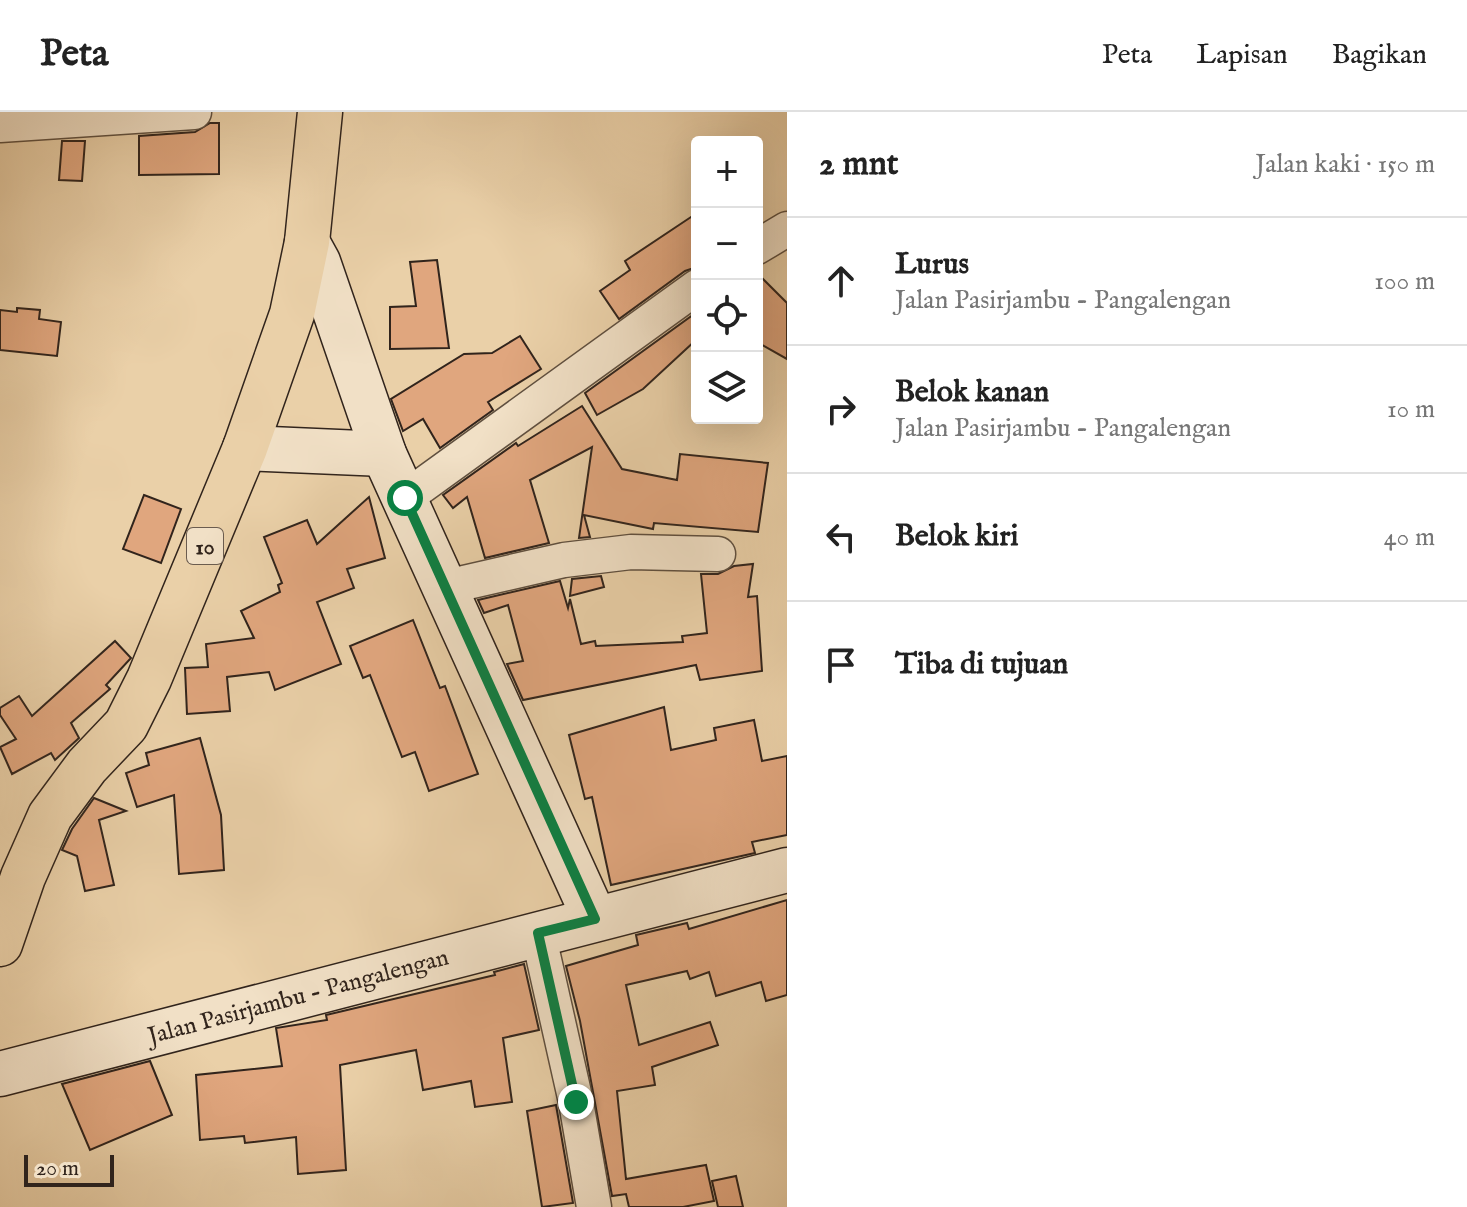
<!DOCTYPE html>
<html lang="id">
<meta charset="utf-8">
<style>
:root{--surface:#fff;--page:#f6f6f6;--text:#222;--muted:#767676;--line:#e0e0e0}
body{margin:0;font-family:"IM FELL English",serif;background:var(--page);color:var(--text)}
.controls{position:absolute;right:24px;top:24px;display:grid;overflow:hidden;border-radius:8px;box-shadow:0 8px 32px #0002}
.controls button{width:72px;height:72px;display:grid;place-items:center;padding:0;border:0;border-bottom:2px solid var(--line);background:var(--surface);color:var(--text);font:40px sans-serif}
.scale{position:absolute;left:24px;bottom:20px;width:90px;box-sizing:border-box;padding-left:8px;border:4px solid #31241c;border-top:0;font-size:22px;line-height:28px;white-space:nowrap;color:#31241c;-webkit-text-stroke:6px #f1e0c6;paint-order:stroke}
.stop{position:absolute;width:24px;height:24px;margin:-18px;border:6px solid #0b8043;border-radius:50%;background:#fff}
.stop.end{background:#0b8043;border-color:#fff;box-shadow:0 2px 8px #0008}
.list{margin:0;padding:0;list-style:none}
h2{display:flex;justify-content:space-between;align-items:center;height:104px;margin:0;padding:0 32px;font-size:34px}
h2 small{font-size:26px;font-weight:400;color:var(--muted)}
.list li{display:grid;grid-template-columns:52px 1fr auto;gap:24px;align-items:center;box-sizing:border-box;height:128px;padding:0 32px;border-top:2px solid var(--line)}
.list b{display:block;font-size:30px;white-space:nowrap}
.list p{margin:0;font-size:26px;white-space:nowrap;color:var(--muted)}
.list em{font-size:26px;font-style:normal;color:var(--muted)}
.icon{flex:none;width:44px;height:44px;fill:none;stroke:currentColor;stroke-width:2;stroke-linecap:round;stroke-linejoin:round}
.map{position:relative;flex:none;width:787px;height:1095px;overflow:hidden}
header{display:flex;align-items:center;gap:48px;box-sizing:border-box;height:112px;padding:0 40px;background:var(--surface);border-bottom:2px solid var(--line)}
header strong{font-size:38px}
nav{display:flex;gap:44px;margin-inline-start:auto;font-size:28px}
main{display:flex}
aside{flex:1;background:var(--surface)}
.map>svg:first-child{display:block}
.building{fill:#e0a67e;stroke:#31241c;stroke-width:2}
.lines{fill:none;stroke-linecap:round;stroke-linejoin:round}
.minor-casing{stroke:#5f4f3f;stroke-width:37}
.secondary-casing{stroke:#31241c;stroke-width:47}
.trunk-casing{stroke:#31241c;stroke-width:47}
.minor{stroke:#f1e0c6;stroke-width:34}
.secondary{stroke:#f1e0c6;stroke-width:44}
.trunk{stroke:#ead0a8;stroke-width:44}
.route{stroke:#0b8043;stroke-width:10}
.labels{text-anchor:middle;stroke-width:6;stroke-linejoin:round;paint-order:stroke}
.shield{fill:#f1e0c6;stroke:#6b5c4f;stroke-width:2}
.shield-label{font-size:22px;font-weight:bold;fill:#31241c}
.street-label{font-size:24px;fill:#31241c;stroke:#f1e0c6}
</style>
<header>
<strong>Peta</strong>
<nav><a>Peta</a><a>Lapisan</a><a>Bagikan</a></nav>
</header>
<main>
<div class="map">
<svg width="787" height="1095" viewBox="0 0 787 1095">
<rect width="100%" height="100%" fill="#ead0a8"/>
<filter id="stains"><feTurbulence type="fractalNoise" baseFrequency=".0025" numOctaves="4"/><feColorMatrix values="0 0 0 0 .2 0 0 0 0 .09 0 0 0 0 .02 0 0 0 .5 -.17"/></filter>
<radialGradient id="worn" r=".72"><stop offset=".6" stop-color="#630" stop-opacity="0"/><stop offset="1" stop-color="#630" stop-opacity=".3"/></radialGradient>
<g class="building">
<path d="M210,11H219V62L139,63V24L195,20Z"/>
<path d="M62,29H85L82,69L59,68Z"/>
<path d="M697,101V155L685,159L619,207L600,179L630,158L625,149Z"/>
<path d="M437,148L449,236L390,237V195L416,194L410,150Z"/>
<path d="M757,161L787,191V247L757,230Z"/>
<path d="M17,196L40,198L39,207L61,210L57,244L0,238V198L17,200Z"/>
<path d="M697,200V227L643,277L597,303L585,281Z"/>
<path d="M520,224L541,257L488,290L493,298L440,336L423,307L403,319L391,287L464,242L492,241Z"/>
<path d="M582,294L622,357L677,368L680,342L768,351L758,420L654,411L653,417L584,403L590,425L579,426L592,335L530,368L549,431L485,446L467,385L453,396L443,383L516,331L518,334Z"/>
<path d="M144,383L181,397L161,451L123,437Z"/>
<path d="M369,385L385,446L347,457L354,476L317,490L341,552L275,578L269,560L227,565L230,599L187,602L185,556L208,555L206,532L254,526L241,499L280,480L278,473L282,471L264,425L307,408L317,432Z"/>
<path d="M753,452L748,485L757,484L762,559L700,568L696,553L523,588L507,552L523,549L508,493L484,501L478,488L560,469L568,496L570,487L581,532L595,529L596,534L683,530L682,524L707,521L701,462H718L734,454Z"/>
<path d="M601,464L604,475L570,484L572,467Z"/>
<path d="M413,508L440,576L445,574L478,662L429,679L415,640L402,645L370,563L363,566L350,534Z"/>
<path d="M115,529L131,546L106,573L110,577L71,611L79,626L55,648L51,641L12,662L0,635L16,627L0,603V596L19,584L32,604Z"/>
<path d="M664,595L671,638L716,628L714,616L754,608L762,649L787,644V723L752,730L755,741L611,773L592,685L585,687L569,623Z"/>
<path d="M200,626L221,703L224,758L179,762L174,683L137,695L126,661L149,653L146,641Z"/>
<path d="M94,686L126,699L99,708L114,773L85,779L77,744L62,738L72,717Z"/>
<path d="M787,788V883L766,889L761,870L716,884L709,860L690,867L687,859L626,873L639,933L710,910L718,933L652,955L655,973L617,979L626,1067L706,1053L714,1089L683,1095H629L626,1082L612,1084L580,909L566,854L638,833L636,823L687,811L689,817Z"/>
<path d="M524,852L539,918L503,926L512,990L475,995L471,969L423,978L416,938L340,953L346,1058L298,1062L296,1025L245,1031L244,1024L200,1028L196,963L282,954L276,916L327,908L326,903L495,863L494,860Z"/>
<path d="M150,949L172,1003L90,1038L62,972Z"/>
<path d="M556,993L573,1091L542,1095L527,999Z"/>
<path d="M736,1064L743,1095H718L712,1069Z"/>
</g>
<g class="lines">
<defs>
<g id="minor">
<path d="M0,13L194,0"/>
<path d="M757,135L787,117"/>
<path d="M405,386L697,175"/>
<path d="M446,475L564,448L631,440L718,442"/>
<path d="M538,821L576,990L594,1095"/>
</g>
<g id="secondary">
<path d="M307,130L318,150L384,342L595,807"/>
<path d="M245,336L384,342"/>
<path d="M0,962L787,758"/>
</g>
<path id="trunk" d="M0,832L23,765L50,704L87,654L126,613L149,567L245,336L292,202L307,130L320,0"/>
</defs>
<use href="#minor" class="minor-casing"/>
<use href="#secondary" class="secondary-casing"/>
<use href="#trunk" class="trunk-casing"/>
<use href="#minor" class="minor"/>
<use href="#secondary" class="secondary"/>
<use href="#trunk" class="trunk"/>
</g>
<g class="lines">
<path class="route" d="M405,386L595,807L538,821L576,990"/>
</g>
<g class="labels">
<rect class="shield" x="187" y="416" width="36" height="36" rx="6"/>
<g class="shield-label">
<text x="205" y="442">10</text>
</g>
<g class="street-label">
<text transform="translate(298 884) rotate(-15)" y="8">Jalan Pasirjambu - Pangalengan</text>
</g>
</g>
<rect width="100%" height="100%" filter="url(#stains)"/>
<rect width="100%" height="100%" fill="url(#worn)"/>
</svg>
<div class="controls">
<button>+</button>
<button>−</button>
<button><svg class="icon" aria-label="locate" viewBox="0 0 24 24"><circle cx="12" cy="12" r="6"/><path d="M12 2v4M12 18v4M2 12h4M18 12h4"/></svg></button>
<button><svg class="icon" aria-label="layers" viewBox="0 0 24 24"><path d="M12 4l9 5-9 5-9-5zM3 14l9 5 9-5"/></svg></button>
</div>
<div class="scale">20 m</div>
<div class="stop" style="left:405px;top:386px"></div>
<div class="stop end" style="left:576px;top:990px"></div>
</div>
<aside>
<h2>2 mnt<small>Jalan kaki · 150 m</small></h2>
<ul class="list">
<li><svg class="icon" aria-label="ahead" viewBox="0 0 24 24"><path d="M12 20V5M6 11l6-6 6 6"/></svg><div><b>Lurus</b><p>Jalan Pasirjambu - Pangalengan</p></div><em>100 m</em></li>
<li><svg class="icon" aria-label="right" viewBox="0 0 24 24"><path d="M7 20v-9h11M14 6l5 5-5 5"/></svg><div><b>Belok kanan</b><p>Jalan Pasirjambu - Pangalengan</p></div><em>10 m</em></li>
<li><svg class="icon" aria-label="left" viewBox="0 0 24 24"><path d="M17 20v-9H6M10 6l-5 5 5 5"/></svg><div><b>Belok kiri</b></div><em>40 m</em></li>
<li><svg class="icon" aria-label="arrive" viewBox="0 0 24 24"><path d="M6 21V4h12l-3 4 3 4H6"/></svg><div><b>Tiba di tujuan</b></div></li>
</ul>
</aside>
</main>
